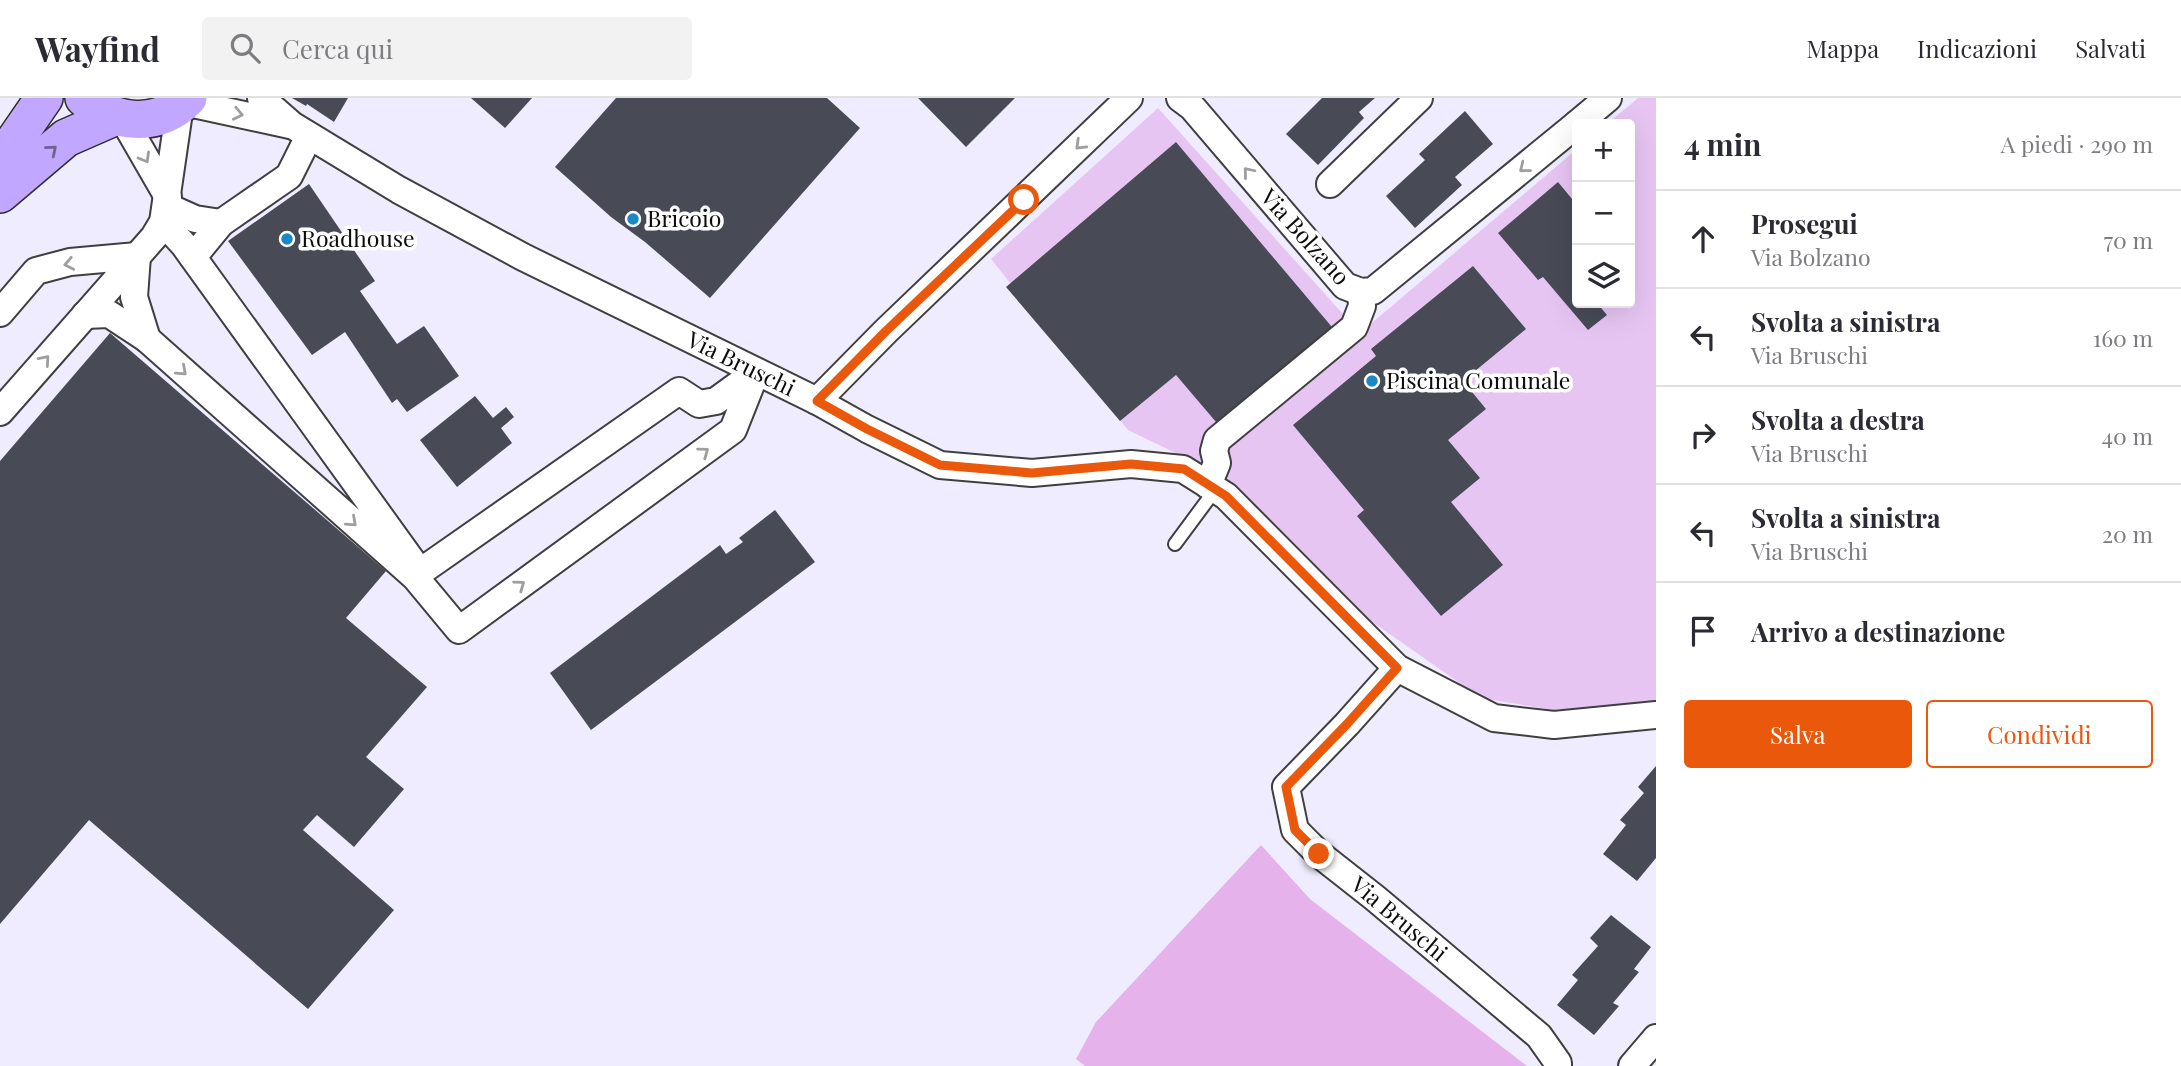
<!DOCTYPE html>
<html lang="it">
<meta charset="utf-8">
<style>
:root{--surface:#fff;--page:#f2f2f3;--text:#2b2b33;--muted:#7c7c81;--line:#e1e1e2;--accent:#ea580c}
body{margin:0;font-family:"Playfair Display",serif;background:var(--page);color:var(--text)}
.controls{position:absolute;right:21px;top:21px;display:grid;overflow:hidden;border-radius:7px;box-shadow:0 7px 28px #0002}
.controls button{width:63px;height:63px;display:grid;place-items:center;padding:0;border:0;border-bottom:2px solid var(--line);background:var(--surface);color:var(--text);font:35px sans-serif}
.stop{position:absolute;width:21px;height:21px;margin:-16px;border:5px solid #ea580c;border-radius:50%;background:#fff}
.stop.end{background:#ea580c;border-color:#fff;box-shadow:0 2px 7px #0008}
.list{margin:0;padding:0;list-style:none}
h2{display:flex;justify-content:space-between;align-items:center;height:91px;margin:0;padding:0 28px;font-size:30px}
h2 small{font-size:23px;font-weight:400;color:var(--muted)}
.list li{display:grid;grid-template-columns:46px 1fr auto;gap:21px;align-items:center;box-sizing:border-box;height:98px;padding:0 28px;border-top:2px solid var(--line)}
.list b{display:block;font-size:26px;white-space:nowrap}
.list p{margin:0;font-size:23px;white-space:nowrap;color:var(--muted)}
.list em{font-size:23px;font-style:normal;color:var(--muted)}
.actions{display:flex;gap:14px;padding:21px 28px}
.actions a{flex:1;padding:16px 0;border:2px solid var(--accent);border-radius:7px;text-align:center;font-size:24px;color:var(--accent)}
.actions .main{background:var(--accent);color:#fff}
.icon{flex:none;width:38px;height:38px;fill:none;stroke:currentColor;stroke-width:2;stroke-linecap:round;stroke-linejoin:round}
.map{position:relative;flex:none;width:1656px;height:968px;overflow:hidden}
header{display:flex;align-items:center;gap:42px;box-sizing:border-box;height:98px;padding:0 35px;background:var(--surface);border-bottom:2px solid var(--line)}
header strong{font-size:33px}
nav{display:flex;gap:38px;margin-inline-start:auto;font-size:24px}
.search{width:490px;height:63px;background:var(--page);display:flex;align-items:center;gap:18px;box-sizing:border-box;padding:0 24px;border-radius:7px;color:var(--muted);font-size:26px}
main{display:flex}
aside{flex:1;background:var(--surface)}
.map>svg:first-child{display:block}
.green{fill:#e6b2ec}
.pitch{fill:#e7c5f3}
.building{fill:#484b56}
.lines{fill:none;stroke-linecap:round;stroke-linejoin:round}
.lane-casing{stroke:#3f3f3f;stroke-width:16}
.street-casing{stroke:#3f3f3f;stroke-width:30}
.secondary-casing{stroke:#2e2e2e;stroke-width:40}
.lane{stroke:#fff;stroke-width:12}
.street{stroke:#fff;stroke-width:26}
.secondary{stroke:#c1a7ff;stroke-width:37}
.oneway{stroke:#9e9e9e}
.oneway2{stroke:#706192}
.route{stroke:#ea580c;stroke-width:9}
.poi-dot{fill:#1b88c6;stroke:#fff;stroke-width:2.5}
.labels{text-anchor:middle;stroke-width:7;stroke-linejoin:round;paint-order:stroke}
.poi-label{font-size:23px;fill:#0c0c0c;stroke:#fff;text-anchor:start}
.street-label{font-size:23px;fill:#0c0c0c;stroke:#fff}
</style>
<header>
<strong>Wayfind</strong>
<div class="search"><svg class="icon" aria-label="search" viewBox="0 0 24 24"><circle cx="10" cy="10" r="6"/><path d="M15 15l6 6"/></svg>Cerca qui</div>
<nav><a>Mappa</a><a>Indicazioni</a><a>Salvati</a></nav>
</header>
<main>
<div class="map">
<svg width="1656" height="968" viewBox="0 0 1656 968">
<rect width="100%" height="100%" fill="#f0ecff"/>
<path class="green" d="M1261,747L1310,801L1527,968H1085L1076,961L1096,924Z"/>
<path class="pitch" d="M1638,0H1656V604L1553,612L1481,600L1371,523L1219,376L1128,332L991,161L1158,10L1360,235L1577,51V205H1630V26H1607Z"/>
<g class="building">
<path d="M292,0H348L334,24L307,6L306,8Z"/>
<path d="M471,0H532L505,30Z"/>
<path d="M616,0H827L860,30L710,200L645,144L611,119L555,69Z"/>
<path d="M918,0H1015L966,49Z"/>
<path d="M1322,0H1375L1359,14L1364,20L1318,67L1286,36Z"/>
<path d="M1465,13L1493,46L1455,79L1462,87L1415,130L1386,98L1425,62L1419,56Z"/>
<path d="M1176,44L1337,235L1222,331L1176,277L1120,323L1006,189Z"/>
<path d="M1558,84L1577,107V178L1575,179L1577,205H1597L1607,217L1588,232L1543,179L1538,182L1498,135Z"/>
<path d="M309,86L375,183L360,193L397,246L424,228L459,278L407,314L397,301L392,305L345,234L312,257L228,143Z"/>
<path d="M1473,168L1526,231L1463,283L1486,311L1448,342L1480,380L1451,404L1503,467L1441,518L1357,418L1364,412L1293,327L1376,258L1371,251Z"/>
<path d="M110,235L386,473L346,520L427,589L366,659L404,691L354,749L317,717L303,732L394,812L308,911L89,722L0,826V363Z"/>
<path d="M475,298L493,320L506,309L514,319L501,330L512,345L457,389L420,342Z"/>
<path d="M775,412L815,464L591,632L550,575L720,447L726,456L743,444L739,440Z"/>
<path d="M1656,668V760L1637,783L1603,756L1626,727L1620,722L1644,695L1638,689Z"/>
<path d="M1611,817L1651,849L1634,871L1639,874L1613,905L1619,908L1594,937L1557,907L1578,882L1572,877L1598,848L1590,840Z"/>
</g>
<g class="lines">
<defs>
<path id="lane" d="M1175,446L1215,392"/>
<g id="street">
<path d="M261,0L292,27L399,92L523,159L817,303L867,331L940,367L1032,375L1131,366L1183,371L1226,398L1397,570L1494,620L1554,627L1656,617"/>
<path d="M1180,0L1192,9L1345,188L1361,194L1373,193L1577,26"/>
<path d="M184,4L290,27"/>
<path d="M123,21L168,99"/>
<path d="M1577,26L1608,0"/>
<path d="M1330,86L1419,0"/>
<path d="M166,108L195,121L221,125"/>
<path d="M137,158L134,199L147,241"/>
<path d="M193,159L221,125L289,78L309,38"/>
<path d="M0,215L36,173L70,164L137,158"/>
<path d="M85,217L109,216L147,241L415,479L459,532L733,332L756,274L716,303L699,306L679,293L420,474L184,147L163,124"/>
<path d="M817,303L886,233L1129,0"/>
<path d="M0,314L154,139L163,124L180,7"/>
<path d="M1208,387L1217,365L1214,353L1217,342L1354,229L1362,208L1361,194"/>
<path d="M1397,570L1347,626L1286,689L1295,732L1319,756L1375,800L1539,938L1558,965V968"/>
<path d="M1632,968L1656,940"/>
</g>
<g id="secondary">
<path d="M84,0C114,26 158,31 188,0"/>
<path d="M0,64L44,0"/>
<path d="M0,96L66,40L114,19"/>
</g>
</defs>
<use href="#lane" class="lane-casing"/>
<use href="#street" class="street-casing"/>
<use href="#secondary" class="secondary-casing"/>
<use href="#lane" class="lane"/>
<use href="#street" class="street"/>
<use href="#secondary" class="secondary"/>
</g>
<defs><path id="oneway-chevron" d="M-2-3.5L2.5 0L-2 3.5" fill="none" stroke-width="1.6" stroke-linecap="round" stroke-linejoin="round" transform="scale(1.75)"/></defs>
<g class="oneway">
<use href="#oneway-chevron" transform="translate(238 16) rotate(12)"/>
<use href="#oneway-chevron" transform="translate(1080 47) rotate(136)"/>
<use href="#oneway-chevron" transform="translate(145 60) rotate(60)"/>
<use href="#oneway-chevron" transform="translate(1524 70) rotate(141)"/>
<use href="#oneway-chevron" transform="translate(1248 74) rotate(-130)"/>
<use href="#oneway-chevron" transform="translate(69 166) rotate(169)"/>
<use href="#oneway-chevron" transform="translate(45 262) rotate(-49)"/>
<use href="#oneway-chevron" transform="translate(182 273) rotate(42)"/>
<use href="#oneway-chevron" transform="translate(704 354) rotate(-36)"/>
<use href="#oneway-chevron" transform="translate(352 424) rotate(42)"/>
<use href="#oneway-chevron" transform="translate(520 487) rotate(-36)"/>
</g>
<use class="oneway2" href="#oneway-chevron" transform="translate(52 52) rotate(-40)"/>
<g class="lines">
<path class="route" d="M1024,102L886,233L817,303L867,331L940,367L1032,375L1131,366L1184,371L1226,398L1397,570L1347,626L1286,689L1295,732L1319,756"/>
</g>
<g class="poi-dot">
<circle cx="633" cy="121" r="7"/>
<circle cx="287" cy="141" r="7"/>
<circle cx="1372" cy="283" r="7"/>
</g>
<g class="labels">
<g class="poi-label">
<text x="647" y="129">Bricoio</text>
<text x="301" y="149">Roadhouse</text>
<text x="1386" y="291">Piscina Comunale</text>
</g>
<g class="street-label">
<text transform="translate(1305 139) rotate(48)" y="8">Via Bolzano</text>
<text transform="translate(741 266) rotate(26)" y="8">Via Bruschi</text>
<text transform="translate(1399 821) rotate(40)" y="8">Via Bruschi</text>
</g>
</g>
</svg>
<div class="controls">
<button>+</button>
<button>−</button>
<button><svg class="icon" aria-label="layers" viewBox="0 0 24 24"><path d="M12 4l9 5-9 5-9-5zM3 14l9 5 9-5"/></svg></button>
</div>
<div class="stop" style="left:1024px;top:102px"></div>
<div class="stop end" style="left:1319px;top:756px"></div>
</div>
<aside>
<h2>4 min<small>A piedi · 290 m</small></h2>
<ul class="list">
<li><svg class="icon" aria-label="ahead" viewBox="0 0 24 24"><path d="M12 20V5M6 11l6-6 6 6"/></svg><div><b>Prosegui</b><p>Via Bolzano</p></div><em>70 m</em></li>
<li><svg class="icon" aria-label="left" viewBox="0 0 24 24"><path d="M17 20v-9H6M10 6l-5 5 5 5"/></svg><div><b>Svolta a sinistra</b><p>Via Bruschi</p></div><em>160 m</em></li>
<li><svg class="icon" aria-label="right" viewBox="0 0 24 24"><path d="M7 20v-9h11M14 6l5 5-5 5"/></svg><div><b>Svolta a destra</b><p>Via Bruschi</p></div><em>40 m</em></li>
<li><svg class="icon" aria-label="left" viewBox="0 0 24 24"><path d="M17 20v-9H6M10 6l-5 5 5 5"/></svg><div><b>Svolta a sinistra</b><p>Via Bruschi</p></div><em>20 m</em></li>
<li><svg class="icon" aria-label="arrive" viewBox="0 0 24 24"><path d="M6 21V4h12l-3 4 3 4H6"/></svg><div><b>Arrivo a destinazione</b></div></li>
</ul>
<div class="actions"><a class="main">Salva</a><a>Condividi</a></div>
</aside>
</main>
